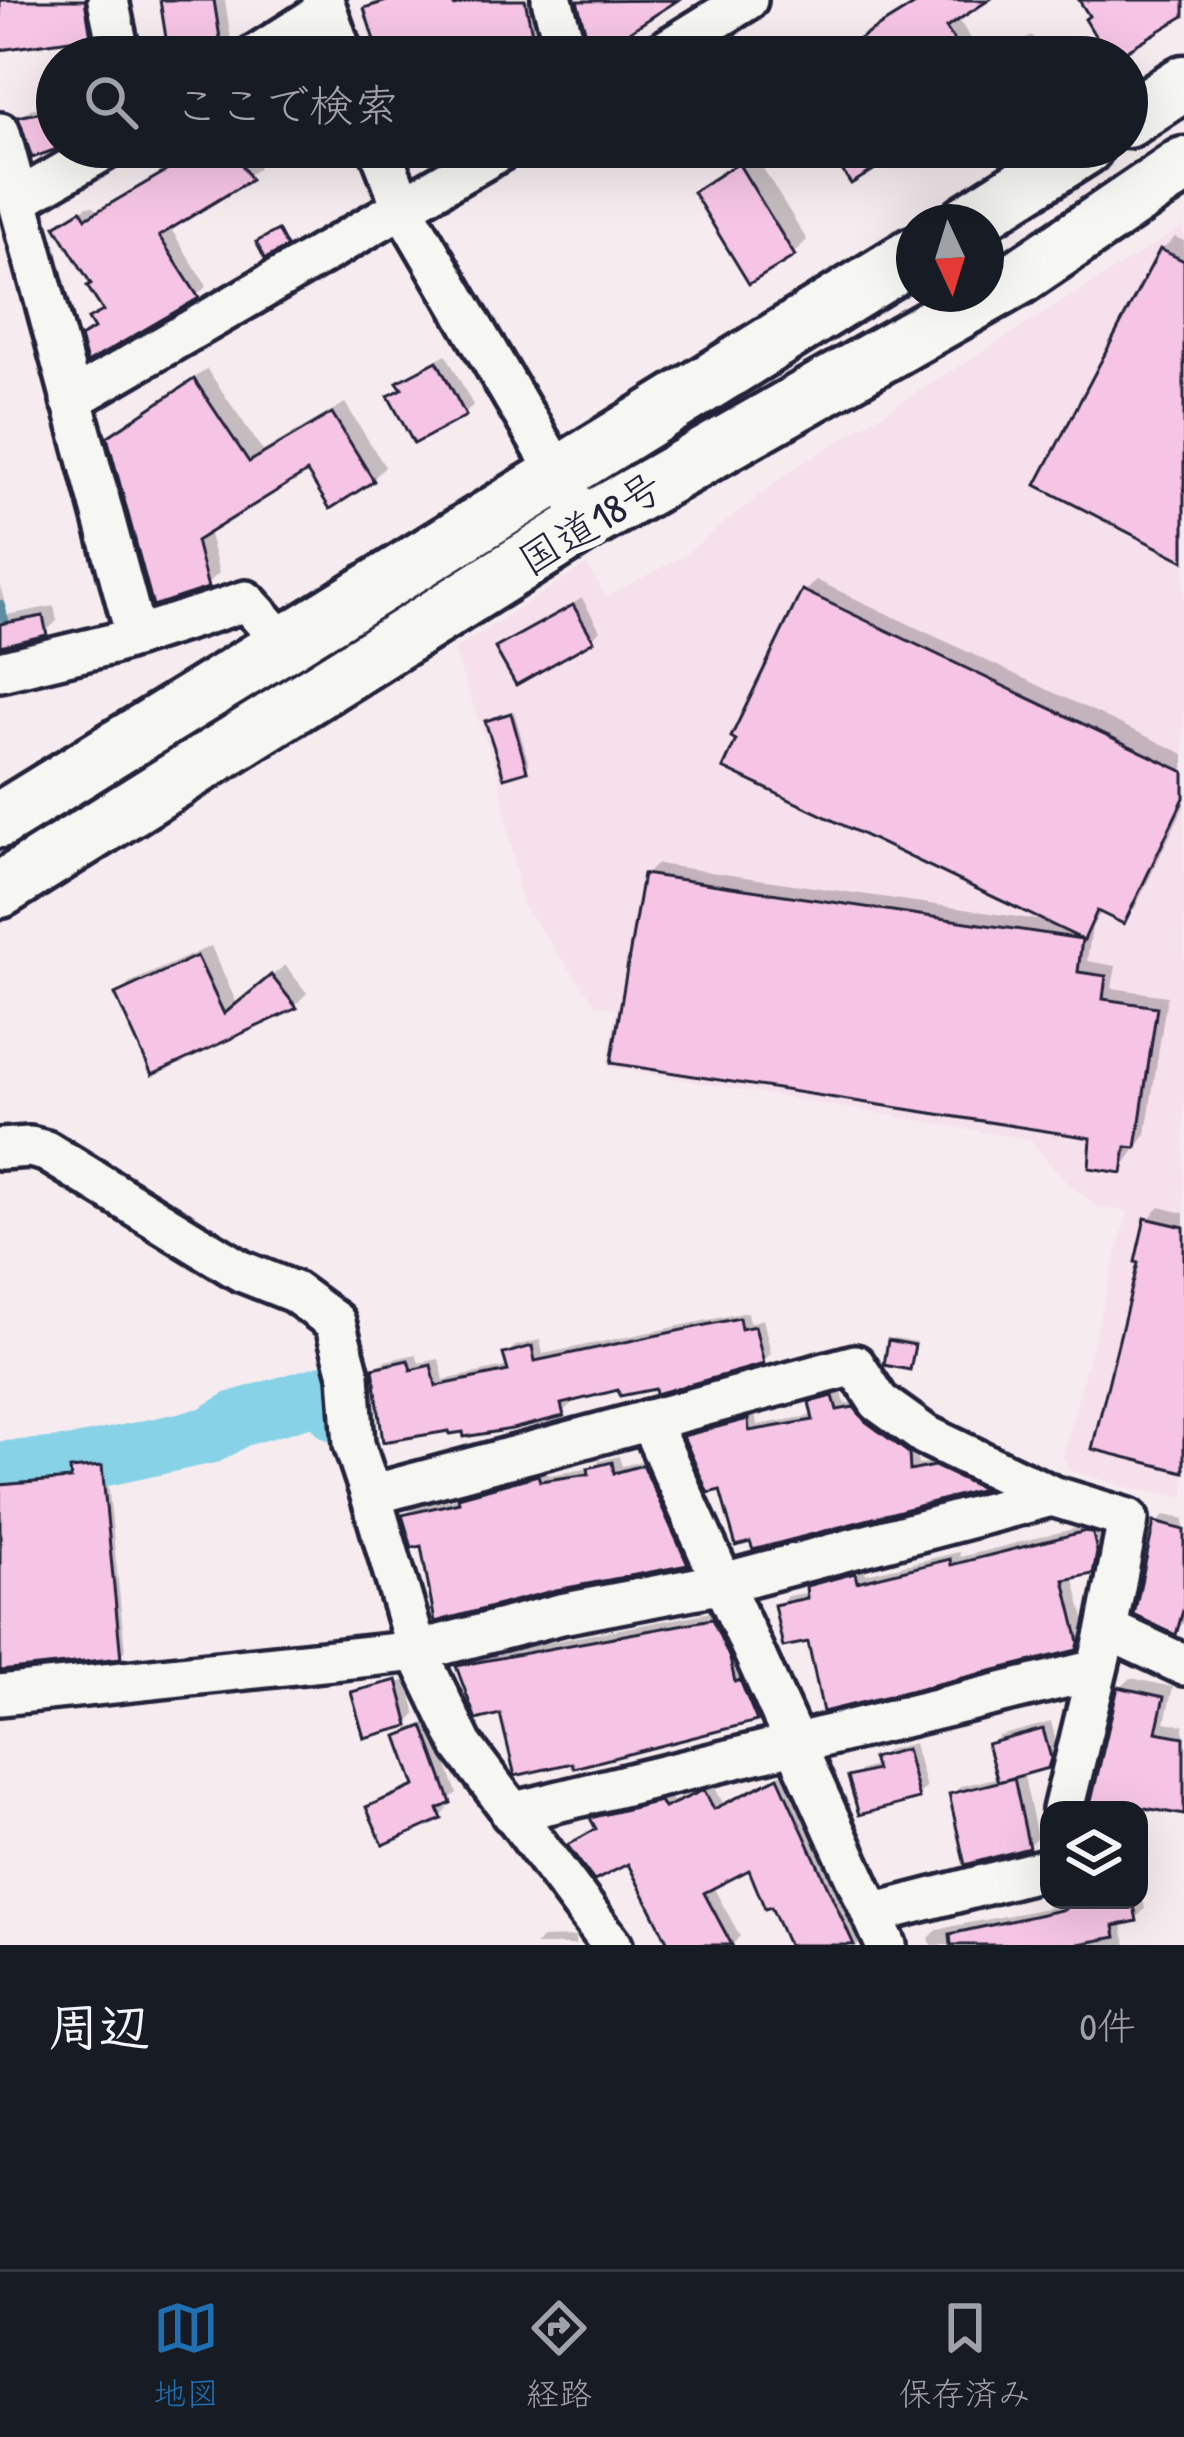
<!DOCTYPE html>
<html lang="ja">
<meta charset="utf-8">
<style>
:root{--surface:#171b24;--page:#242831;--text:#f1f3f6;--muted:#9ea1a6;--line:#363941;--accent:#1f6fb2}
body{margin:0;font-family:"Patrick Hand","Klee One",sans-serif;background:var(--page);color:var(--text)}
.controls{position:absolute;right:36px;bottom:36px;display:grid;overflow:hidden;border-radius:24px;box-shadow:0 12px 48px #0002}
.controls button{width:108px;height:108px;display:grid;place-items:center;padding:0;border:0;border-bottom:3px solid var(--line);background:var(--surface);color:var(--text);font:60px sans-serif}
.compass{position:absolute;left:896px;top:204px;width:108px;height:108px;border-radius:50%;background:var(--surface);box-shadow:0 12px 48px #0002;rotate:176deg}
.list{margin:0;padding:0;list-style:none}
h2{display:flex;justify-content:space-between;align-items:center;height:156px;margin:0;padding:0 48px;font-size:51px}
h2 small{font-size:39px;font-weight:400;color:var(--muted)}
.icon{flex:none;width:66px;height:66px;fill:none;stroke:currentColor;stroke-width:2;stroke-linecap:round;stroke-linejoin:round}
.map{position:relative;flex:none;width:1184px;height:1945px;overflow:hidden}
.search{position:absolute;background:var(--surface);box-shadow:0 12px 48px #0002;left:36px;right:36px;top:36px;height:132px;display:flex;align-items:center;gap:30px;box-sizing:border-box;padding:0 42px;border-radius:66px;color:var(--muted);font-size:45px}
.sheet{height:324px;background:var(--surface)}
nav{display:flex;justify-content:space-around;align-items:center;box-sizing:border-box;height:168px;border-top:3px solid var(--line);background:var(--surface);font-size:33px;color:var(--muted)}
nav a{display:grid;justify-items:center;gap:6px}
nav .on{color:var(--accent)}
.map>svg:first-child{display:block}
.built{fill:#f6e0ec}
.shadow{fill:#0003}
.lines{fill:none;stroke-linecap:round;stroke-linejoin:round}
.stream{stroke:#5f8ca3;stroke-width:9}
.river{stroke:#88d2e8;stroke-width:57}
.building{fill:#f6c5e5;stroke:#22223b;stroke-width:3}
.minor-casing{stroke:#22223b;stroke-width:48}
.highway-casing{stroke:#22223b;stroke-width:63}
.minor{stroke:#f6f6f2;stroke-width:39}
.highway{stroke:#f6f6f2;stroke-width:54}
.labels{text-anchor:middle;stroke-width:12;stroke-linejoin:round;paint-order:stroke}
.street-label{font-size:42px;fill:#22223b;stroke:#f6f6f2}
</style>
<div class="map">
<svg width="1184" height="1945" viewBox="0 0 1184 1945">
<rect width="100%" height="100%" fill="#f6ecef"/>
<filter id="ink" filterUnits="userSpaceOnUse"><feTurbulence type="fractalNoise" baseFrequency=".00833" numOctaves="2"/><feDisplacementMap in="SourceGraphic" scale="24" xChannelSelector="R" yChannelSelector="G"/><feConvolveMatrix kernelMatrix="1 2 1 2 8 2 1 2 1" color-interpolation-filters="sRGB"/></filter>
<g filter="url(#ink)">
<path class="built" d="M1184,226V1497L1135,1490L1069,1470L1062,1457L1128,1211L1100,1208L1066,1183L1030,1140L607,1067L616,1009L596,1005L521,903L498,774L453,650L587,564L606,597L683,556L787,473Z"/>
<g class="shadow">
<path d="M0,0H93L99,26L90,34L0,21Z"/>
<path d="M163,0H225L232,46L222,56L172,57Z"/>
<path d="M375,0H536L549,57H382L367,8Z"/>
<path d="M919,0H983L957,17L982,57H826Z"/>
<path d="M1032,35L1044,57H1013L1009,49Z"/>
<path d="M57,104V146L21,118L30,109Z"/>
<path d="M205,147H246L259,168L169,226L207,286L197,295L83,338L95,326L92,319L104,308L95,283L59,227L87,206H94L97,211Z"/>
<path d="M753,152L807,240L793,254L696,192L710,179Z"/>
<path d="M1175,237L1184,241V558L1162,250Z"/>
<path d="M446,354L473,405L465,414L392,397L404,387L401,382L410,374Z"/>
<path d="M207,369L263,451L345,403L385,467L373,479L308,468L208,530L219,573L206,585L111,438Z"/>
<path d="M816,580L1184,754V806L1135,908L1123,920L1102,910L1092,927L1087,961L1116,966L1112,988L1167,996L1146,1134L1121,1170L1095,1135L646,875L657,864L1051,922L804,592Z"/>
<path d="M0,583L7,615L54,606L57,621L45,632L0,646Z"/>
<path d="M582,598L600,630L592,639L499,649Z"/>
<path d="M514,711L529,765L526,768L488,722Z"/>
<path d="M211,946L237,1004L285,965L307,993L295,1005L154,1071L118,995L131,982Z"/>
<path d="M1160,1207L1184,1213V1469L1142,1261L1148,1219Z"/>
<path d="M747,1312L749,1323L763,1319L771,1353L763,1362L657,1385L620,1386L569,1399L571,1404L562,1413L466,1434L376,1369L385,1361L416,1354L419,1363L439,1359L444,1380L509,1366L507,1354L515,1346L540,1340L543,1354Z"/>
<path d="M894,1338L917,1342L909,1367L891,1341Z"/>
<path d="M841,1389L845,1404L863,1400L916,1445L918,1465L944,1459L988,1480L981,1487L755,1547L723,1487L686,1437L694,1429L755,1412L757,1425L815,1415L812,1403L820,1395Z"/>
<path d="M619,1456L622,1466L651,1459L694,1555L687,1562L423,1543L405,1516L413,1508L461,1497L469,1490L546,1469L548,1475L592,1468L599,1461Z"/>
<path d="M106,1462L125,1650L120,1655L0,1668V1482L73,1475L78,1465Z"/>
<path d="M1165,1515L1184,1519V1623L1175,1631L1157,1523Z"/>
<path d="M1097,1523L1102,1525L1105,1541L1101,1561L1092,1571L1073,1575L1087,1631L1076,1647L810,1638L777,1606L787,1596L810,1592L819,1577L864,1565L866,1574L959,1552L960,1557Z"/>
<path d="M722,1610L765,1708L755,1718L459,1667L469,1657Z"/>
<path d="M1131,1678L1173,1687L1165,1722L1184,1725V1812L1152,1807L1143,1816H1139V1810H1092L1120,1688Z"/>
<path d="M407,1680L416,1714L408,1723L355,1693L361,1687V1693Z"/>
<path d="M431,1721L457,1793L445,1802L448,1809L441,1817L370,1808L377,1800L417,1783L400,1737L408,1729Z"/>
<path d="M1051,1722L1058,1748L1056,1756L1047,1766L1023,1772L1037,1837L1028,1846L952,1795L961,1786L999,1777L991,1745L999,1736Z"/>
<path d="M914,1743L926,1788L917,1796L852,1778L861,1770L878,1765V1759L887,1750Z"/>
<path d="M787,1771L865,1945H791L750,1866L712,1885L740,1936L732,1945H672L629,1860L571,1845L598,1827L594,1819L602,1811L669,1794L673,1801L713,1784L723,1803Z"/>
<path d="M1139,1882L1145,1909L1136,1918L1121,1921L1126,1945H931L929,1938L938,1929L1067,1904L1066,1900H1139Z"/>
<path d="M575,1937V1945H535L542,1938Z"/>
</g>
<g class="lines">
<path class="stream" d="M0,604L15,657"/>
<path class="river" d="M0,1470L71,1465L210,1435L237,1419L325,1393L336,1413"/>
</g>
<g class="building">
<path d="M0,0H85L91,37L0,50Z"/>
<path d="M160,0H214L223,57H169Z"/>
<path d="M390,0H453L454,6L477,0H525L537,57H379L364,8Z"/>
<path d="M678,0L629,32L591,53L577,1Z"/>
<path d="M922,0H989L946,28L965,57H830Z"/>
<path d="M1079,0H1184V16L1116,57H1108L1085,19L1089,16Z"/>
<path d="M57,109V149L32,158L18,117Z"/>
<path d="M207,147H231L251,180L159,236L199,298L87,363L80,337L94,329L88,319L103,311L87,286L91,284L55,226L81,210L86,218Z"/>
<path d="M827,147H911L851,184Z"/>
<path d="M738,163L795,256L749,284L693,192Z"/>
<path d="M278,230L287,247L265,259L256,242Z"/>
<path d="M1160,249L1184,261V561L1036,485Z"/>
<path d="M437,361L466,416L414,444L388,396L402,389L397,382Z"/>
<path d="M194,379L249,462L332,413L374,481L330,509L307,472L196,541L208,588L153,606L107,437Z"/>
<path d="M802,590L1184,772V798L1124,924L1097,911L1084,940L723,768L736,740L731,737Z"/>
<path d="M573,605L594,641L516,685L495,648Z"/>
<path d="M43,616L47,635L0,646V624Z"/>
<path d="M511,713L527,771L504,778L485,721Z"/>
<path d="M643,874L1082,939L1078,972L1106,976L1103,999L1157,1007L1136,1148L1126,1147L1122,1173L1089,1168L1091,1138L611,1063Z"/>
<path d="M197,956L224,1014L271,975L297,1008L152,1075L115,994Z"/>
<path d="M1145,1218L1184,1227V1472L1092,1449L1138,1263L1135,1262Z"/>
<path d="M739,1318L741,1329L755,1326L764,1364L656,1394L655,1389L620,1396L618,1390L561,1404L564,1416L512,1429L464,1437L463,1432L450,1434L449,1431L383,1442L373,1368L408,1360L411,1370L431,1365L436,1386L508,1371L503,1354L532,1346L535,1361Z"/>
<path d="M888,1340L915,1345L910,1370L884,1365Z"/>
<path d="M833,1396L837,1410L854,1407L865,1421L909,1453L910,1471L934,1466L983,1489L753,1550L750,1542L736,1546L720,1490L708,1493L683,1436L748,1419L749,1431L813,1420L809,1402Z"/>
<path d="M612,1462L614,1473L643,1465L688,1565L556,1590L435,1622L421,1546L412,1548L402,1515L459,1502L458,1497L538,1475L540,1481L589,1474L588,1468Z"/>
<path d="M102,1466L121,1658L0,1671V1485L71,1479L70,1469Z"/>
<path d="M1154,1522L1184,1530V1607L1176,1635L1134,1615Z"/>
<path d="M1086,1531L1093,1534L1097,1552L1093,1574L1064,1580L1079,1642L1077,1650L823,1712L808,1642L783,1647L774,1605L807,1598L806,1586L855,1573L857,1582L950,1559L951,1565Z"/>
<path d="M712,1619L730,1659L735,1682L740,1680L757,1721L574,1768L572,1763L515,1776L500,1714L476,1720L456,1666Z"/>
<path d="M397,1680L409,1726L364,1738L351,1692Z"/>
<path d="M1118,1687L1164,1697L1156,1732L1184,1737V1815L1145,1808L1089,1810Z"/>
<path d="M423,1726L451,1803L438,1809L442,1819L383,1845L366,1807L415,1786L397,1736Z"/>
<path d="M1043,1729L1051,1758L1048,1768L998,1782L987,1744Z"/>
<path d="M906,1749L919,1799L859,1815L848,1777L876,1770L872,1758Z"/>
<path d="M778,1777L854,1945H788L771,1907L765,1909L749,1870L704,1893L732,1945H669L628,1864L594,1881L567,1845L596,1829L590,1818L660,1801L664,1808L704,1790L714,1809Z"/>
<path d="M1014,1778L1029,1848L965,1865L949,1794Z"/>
<path d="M1063,1900H1133L1137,1921L1114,1926L1116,1937L1073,1945H951L950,1934L1065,1909Z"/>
</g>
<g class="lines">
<defs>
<g id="minor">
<path d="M108,0L120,57"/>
<path d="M323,0L343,57"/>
<path d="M552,0L568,57"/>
<path d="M253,57L325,11"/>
<path d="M655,57L747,0"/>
<path d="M0,133L136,636"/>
<path d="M379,147L403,208L572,497"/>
<path d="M19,199L109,147"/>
<path d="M71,400L506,147"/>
<path d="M0,671L112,644L246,601L286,645"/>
<path d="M0,1149L30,1147L46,1151L241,1271L294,1292L335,1322L349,1375L354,1444L371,1495"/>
<path d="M649,1420L886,1945"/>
<path d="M1107,1629L1184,1665"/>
<path d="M0,1695L417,1651L561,1614L723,1583L1052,1496"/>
<path d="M511,1813L1096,1670"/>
<path d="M872,1914L1049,1868"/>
<path d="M612,1945L462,1745L417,1651L371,1495L855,1365L879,1402L925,1435L1052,1496L1128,1519L1107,1629L1063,1810"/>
</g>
<g id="highway">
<path d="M1127,120L1184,83"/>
<path d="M967,222L1085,147"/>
<path d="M0,820L914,255"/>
<path d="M0,890L586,523L1019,277L1184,165"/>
</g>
</defs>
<use href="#minor" class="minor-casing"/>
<use href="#highway" class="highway-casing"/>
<use href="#minor" class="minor"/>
<use href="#highway" class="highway"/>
</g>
</g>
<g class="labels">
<g class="street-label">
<text transform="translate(590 523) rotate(-31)" y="15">国道18号</text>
</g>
</g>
</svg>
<div class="controls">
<button><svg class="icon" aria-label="layers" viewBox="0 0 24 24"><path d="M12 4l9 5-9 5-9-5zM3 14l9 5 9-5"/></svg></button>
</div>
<svg class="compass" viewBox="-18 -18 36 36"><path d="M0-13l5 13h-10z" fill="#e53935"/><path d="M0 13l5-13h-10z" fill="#9ea1a6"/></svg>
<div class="search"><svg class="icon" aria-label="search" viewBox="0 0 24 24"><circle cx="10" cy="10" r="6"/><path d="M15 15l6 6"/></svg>ここで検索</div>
</div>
<section class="sheet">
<h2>周辺<small>0件</small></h2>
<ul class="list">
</ul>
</section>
<nav>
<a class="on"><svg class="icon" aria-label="map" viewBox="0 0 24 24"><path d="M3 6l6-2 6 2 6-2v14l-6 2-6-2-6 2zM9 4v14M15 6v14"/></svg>地図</a>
<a><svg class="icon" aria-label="directions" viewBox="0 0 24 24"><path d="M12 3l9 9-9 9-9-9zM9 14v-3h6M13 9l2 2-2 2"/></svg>経路</a>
<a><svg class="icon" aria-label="saved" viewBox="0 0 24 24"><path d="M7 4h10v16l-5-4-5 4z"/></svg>保存済み</a>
</nav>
